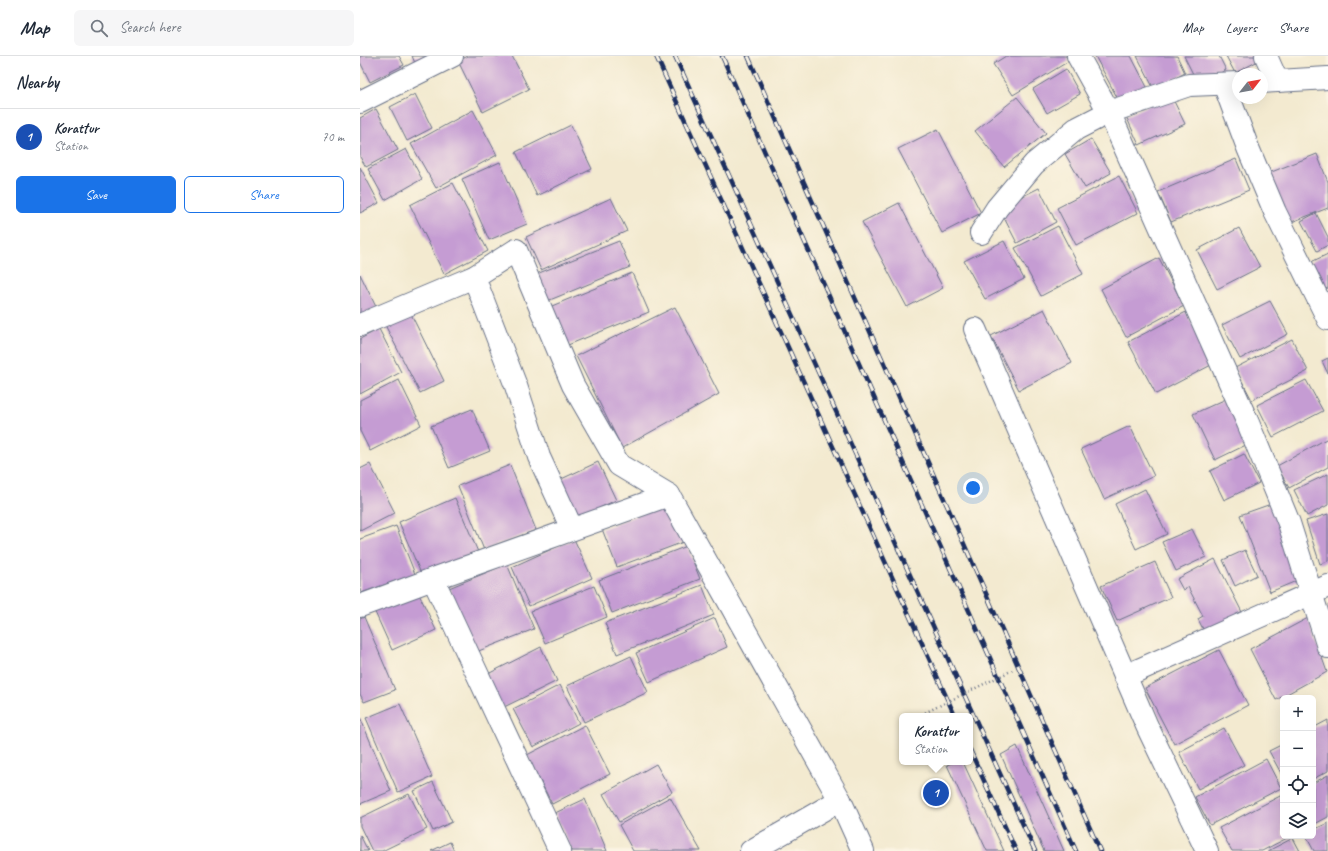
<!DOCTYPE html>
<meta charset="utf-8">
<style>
:root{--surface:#fff;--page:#f6f6f7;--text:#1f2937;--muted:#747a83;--line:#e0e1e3;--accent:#1a73e8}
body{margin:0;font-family:Caveat,sans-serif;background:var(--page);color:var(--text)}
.controls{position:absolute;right:12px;bottom:12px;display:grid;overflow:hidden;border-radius:6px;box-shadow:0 4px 16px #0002}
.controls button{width:36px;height:36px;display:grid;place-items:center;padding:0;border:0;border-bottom:1px solid var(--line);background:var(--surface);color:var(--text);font:20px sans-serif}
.compass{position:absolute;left:872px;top:12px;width:36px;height:36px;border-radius:50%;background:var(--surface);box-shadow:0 4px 16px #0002;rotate:59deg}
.you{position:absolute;left:613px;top:432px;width:14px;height:14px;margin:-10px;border:3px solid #fff;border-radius:50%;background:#1a73e8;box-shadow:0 0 0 6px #1a73e833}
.badge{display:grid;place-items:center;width:26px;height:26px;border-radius:50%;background:var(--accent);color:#fff;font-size:13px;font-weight:700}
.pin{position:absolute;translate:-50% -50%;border:2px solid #fff;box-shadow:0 1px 4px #0006}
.popup{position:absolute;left:539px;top:657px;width:74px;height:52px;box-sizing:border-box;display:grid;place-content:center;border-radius:6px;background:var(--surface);filter:drop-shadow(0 1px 3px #0005);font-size:13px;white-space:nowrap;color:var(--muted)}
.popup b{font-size:15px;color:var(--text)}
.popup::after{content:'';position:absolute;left:50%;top:100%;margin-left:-8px;border:8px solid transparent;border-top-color:var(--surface)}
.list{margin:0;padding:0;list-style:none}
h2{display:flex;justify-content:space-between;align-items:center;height:52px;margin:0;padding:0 16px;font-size:17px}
h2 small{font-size:13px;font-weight:400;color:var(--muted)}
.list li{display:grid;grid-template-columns:26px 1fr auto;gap:12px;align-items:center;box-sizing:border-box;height:56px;padding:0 16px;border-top:1px solid var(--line)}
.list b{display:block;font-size:15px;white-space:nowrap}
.list p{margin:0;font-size:13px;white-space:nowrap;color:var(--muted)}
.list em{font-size:13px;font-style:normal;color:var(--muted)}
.actions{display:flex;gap:8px;padding:12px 16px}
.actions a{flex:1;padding:9px 0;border:1px solid var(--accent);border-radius:6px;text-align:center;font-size:14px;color:var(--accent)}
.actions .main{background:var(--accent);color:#fff}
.icon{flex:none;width:22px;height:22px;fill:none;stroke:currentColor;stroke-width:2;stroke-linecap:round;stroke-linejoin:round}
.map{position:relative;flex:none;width:968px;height:795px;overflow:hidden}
header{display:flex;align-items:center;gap:24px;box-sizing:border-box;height:56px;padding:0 20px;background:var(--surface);border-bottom:1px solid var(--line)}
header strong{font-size:19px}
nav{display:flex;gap:22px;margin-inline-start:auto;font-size:14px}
.search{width:280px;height:36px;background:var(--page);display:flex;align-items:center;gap:10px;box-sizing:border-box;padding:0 14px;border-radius:6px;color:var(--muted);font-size:15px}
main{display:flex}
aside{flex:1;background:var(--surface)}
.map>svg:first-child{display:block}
.building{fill:#c59cd3}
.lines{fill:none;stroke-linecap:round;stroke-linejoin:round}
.street-casing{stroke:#677086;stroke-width:24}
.street{stroke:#fff;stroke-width:22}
.rail-casing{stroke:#1b2f5e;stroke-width:4.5}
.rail{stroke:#fcf5e5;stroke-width:3;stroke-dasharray:9;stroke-linecap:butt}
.path-bridge{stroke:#677086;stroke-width:2.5;stroke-dasharray:1 3;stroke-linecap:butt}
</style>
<header>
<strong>Map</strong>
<div class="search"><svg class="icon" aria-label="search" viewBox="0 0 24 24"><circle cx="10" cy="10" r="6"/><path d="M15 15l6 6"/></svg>Search here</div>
<nav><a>Map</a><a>Layers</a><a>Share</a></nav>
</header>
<main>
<aside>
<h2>Nearby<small></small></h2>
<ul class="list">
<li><span class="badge" style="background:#1a4fb4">1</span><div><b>Korattur</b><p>Station</p></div><em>70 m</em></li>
</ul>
<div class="actions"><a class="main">Save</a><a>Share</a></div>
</aside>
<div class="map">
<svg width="968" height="795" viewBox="0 0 968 795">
<rect width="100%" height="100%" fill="#fcf5e5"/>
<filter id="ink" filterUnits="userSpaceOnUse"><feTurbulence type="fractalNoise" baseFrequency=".025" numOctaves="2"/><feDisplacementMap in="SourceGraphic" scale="8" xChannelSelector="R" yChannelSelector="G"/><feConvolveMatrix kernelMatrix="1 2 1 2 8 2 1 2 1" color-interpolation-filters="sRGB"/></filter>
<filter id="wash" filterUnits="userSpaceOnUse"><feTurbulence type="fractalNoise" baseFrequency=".012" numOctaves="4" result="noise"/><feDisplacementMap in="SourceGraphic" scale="16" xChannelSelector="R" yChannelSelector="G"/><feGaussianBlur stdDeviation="0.9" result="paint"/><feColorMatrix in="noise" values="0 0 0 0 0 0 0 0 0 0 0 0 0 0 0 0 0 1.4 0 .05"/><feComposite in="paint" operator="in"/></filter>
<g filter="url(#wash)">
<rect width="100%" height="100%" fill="#f3ead0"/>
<g id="blocks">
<g class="building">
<path d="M0,0H39L44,9L10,26L0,6Z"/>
<path d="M52,0H69L55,7Z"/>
<path d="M108,0H152L169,33L123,56L98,5Z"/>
<path d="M646,0H706L709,5L653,39L633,8Z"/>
<path d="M735,0H771L787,31L759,45Z"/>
<path d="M777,0H817L825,17L794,33Z"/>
<path d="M824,0H859L866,14L838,28Z"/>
<path d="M866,0H903L904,2L875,17Z"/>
<path d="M706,13L720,38L687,57L673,33Z"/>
<path d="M55,38L72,72L47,85L30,51Z"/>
<path d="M811,39L825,68L779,89L766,60Z"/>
<path d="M657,41L686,77L644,111L615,75Z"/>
<path d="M16,53L38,94L6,111L0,101V62Z"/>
<path d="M113,54L137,99L76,132L51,88Z"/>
<path d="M211,69L232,113L177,140L156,96Z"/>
<path d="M578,73L621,157L582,177L538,93Z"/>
<path d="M731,83L751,117L725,132L705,98Z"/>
<path d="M46,93L62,123L25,144L8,113Z"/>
<path d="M957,98L968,126V152L929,167L909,117Z"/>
<path d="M876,103L889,134L811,166L798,136Z"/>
<path d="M140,106L167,168L129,184L102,123Z"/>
<path d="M0,111L19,147L0,157Z"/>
<path d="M759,120L778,157L716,189L697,152Z"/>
<path d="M93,127L128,195L84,218L50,149Z"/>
<path d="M679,132L696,166L657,187L639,152Z"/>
<path d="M251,142L267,175L181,214L166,181Z"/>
<path d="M539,147L583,232L547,251L502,166Z"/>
<path d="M956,157L968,181V189L957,195L941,165Z"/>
<path d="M698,170L723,218L681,240L655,192Z"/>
<path d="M879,172L900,211L857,233L837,194Z"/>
<path d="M259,185L270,211L185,246L174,219Z"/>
<path d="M644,185L664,223L625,243L604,205Z"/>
<path d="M968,198V232L964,234L951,206Z"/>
<path d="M799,202L824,250L766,281L741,233Z"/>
<path d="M272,217L289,256L203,291L187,252Z"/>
<path d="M0,218L17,253L0,261Z"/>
<path d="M910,245L928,278L880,303L862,269Z"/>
<path d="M315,251L359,338L262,392L216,300Z"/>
<path d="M684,253L712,307L659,334L631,280Z"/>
<path d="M49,254L84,325L60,337L24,267Z"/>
<path d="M826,256L853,308L796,338L768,286Z"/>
<path d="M19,273L41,316L0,338V283Z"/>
<path d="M932,283L948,315L892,344L875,312Z"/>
<path d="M968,302V318L962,305Z"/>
<path d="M39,324L61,369L10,395L0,375V344Z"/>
<path d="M946,324L963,355L913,381L897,349Z"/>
<path d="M866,343L888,388L855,404L833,358Z"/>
<path d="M112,353L130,395L89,412L71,370Z"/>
<path d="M770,370L794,420L744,443L721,393Z"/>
<path d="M968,382V411L929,432L917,410Z"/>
<path d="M884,398L899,427L864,444L850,415Z"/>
<path d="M238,406L256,444L214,464L195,426Z"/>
<path d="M10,408L35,457L0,475V413Z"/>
<path d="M150,409L176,474L124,494L98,430Z"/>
<path d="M968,418V449L947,460L934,434Z"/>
<path d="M785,433L807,478L776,493L755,448Z"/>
<path d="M95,442L118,496L62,520L39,466Z"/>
<path d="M311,446L326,485L257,511L242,473Z"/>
<path d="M911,448L941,523L910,536L880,459Z"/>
<path d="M968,458V505L960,508L946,465Z"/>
<path d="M36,470L55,518L1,537L0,533V483Z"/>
<path d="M832,473L846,501L816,515L802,486Z"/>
<path d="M214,483L232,522L169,550L152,511Z"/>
<path d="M327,490L340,523L252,557L239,524Z"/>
<path d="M885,494L897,519L875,530L863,504Z"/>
<path d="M855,503L884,560L844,575L838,563L843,560L828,531L823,534L817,523Z"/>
<path d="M795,506L811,541L757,565L741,530Z"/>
<path d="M147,508L174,573L116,596L89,532Z"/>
<path d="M342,529L354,559L257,598L245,567Z"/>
<path d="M234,530L247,561L185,587L171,555Z"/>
<path d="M57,534L76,574L32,594L14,554Z"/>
<path d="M4,561L35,634L4,646L0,638V563Z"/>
<path d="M355,562L367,591L289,626L276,597Z"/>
<path d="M948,562L967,616L916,644L890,593Z"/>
<path d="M181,591L197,625L140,653L124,620Z"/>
<path d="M859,594L888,649L814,688L785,632Z"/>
<path d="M271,600L288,636L224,666L207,630Z"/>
<path d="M200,629L219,667L173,691L153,653Z"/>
<path d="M40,648L72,721L38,736L6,662Z"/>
<path d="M0,661L31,735L0,748Z"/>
<path d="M968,664V715L953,723V672Z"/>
<path d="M225,669L250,718L192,748L167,699Z"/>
<path d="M864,672L884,709L838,733L819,696Z"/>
<path d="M923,688V721L909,695Z"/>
<path d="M657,690L704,795H684L641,699Z"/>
<path d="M906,703L921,732L850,769L835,741Z"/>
<path d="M594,706H603L644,795H627L587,709Z"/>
<path d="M296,708L312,736L259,766L243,738Z"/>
<path d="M968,719V761L953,769V727Z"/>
<path d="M73,726L92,766L73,775L54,735Z"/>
<path d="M49,738L67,773L22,795H12L0,770V762Z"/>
<path d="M922,739L923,780H931L902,795H872L859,772Z"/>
<path d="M310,741L341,795H273L259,769Z"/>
<path d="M225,743L247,795H212L195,757Z"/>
<path d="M968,767V795H954L946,780H953V774Z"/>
<path d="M0,779L8,795H0Z"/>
<path d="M933,782L940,795H908Z"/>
<path d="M90,786L94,795H71Z"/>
</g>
</g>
</g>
<g filter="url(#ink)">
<use href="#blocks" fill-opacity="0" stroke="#677086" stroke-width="1"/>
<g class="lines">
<defs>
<g id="street">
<path d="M718,0L749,56L888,367L929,467L968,591"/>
<path d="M906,0L917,25"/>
<path d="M902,26L968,22"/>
<path d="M864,28L888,92L915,156L968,263"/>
<path d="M0,46L92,0"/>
<path d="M621,177L637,152L674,108L716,73L749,56L829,29L878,27"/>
<path d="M114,221L156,330L179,401L212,473"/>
<path d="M0,269L114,221L156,194L213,329L259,409L309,439L480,744L503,795"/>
<path d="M615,273L787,670L847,795"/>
<path d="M73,523L200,795"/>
<path d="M0,550L73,523L309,439"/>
<path d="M765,620L968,530"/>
<path d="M391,795L480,744"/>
</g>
</defs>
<use href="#street" class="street-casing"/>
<use href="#street" class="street"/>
<defs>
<g id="rail">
<path d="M296,0L595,660"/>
<path d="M315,0L675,795"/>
<path d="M362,0L716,795"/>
<path d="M388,0L740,795"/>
<path d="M610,694L656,795"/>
</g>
</defs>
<use href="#rail" class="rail-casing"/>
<use href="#rail" class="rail"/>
<path class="path-bridge" d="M558,660L655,613"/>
</g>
</g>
</svg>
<div class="controls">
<button>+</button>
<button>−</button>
<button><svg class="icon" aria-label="locate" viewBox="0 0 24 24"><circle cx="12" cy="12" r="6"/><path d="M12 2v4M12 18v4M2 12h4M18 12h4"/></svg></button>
<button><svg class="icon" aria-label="layers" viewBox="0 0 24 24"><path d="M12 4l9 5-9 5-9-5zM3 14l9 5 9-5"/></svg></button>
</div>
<svg class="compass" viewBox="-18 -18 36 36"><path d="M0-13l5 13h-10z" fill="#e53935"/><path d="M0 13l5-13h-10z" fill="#747a83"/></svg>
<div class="you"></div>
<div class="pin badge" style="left:576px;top:737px;background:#1a4fb4">1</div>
<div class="popup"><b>Korattur</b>Station</div>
</div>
</main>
